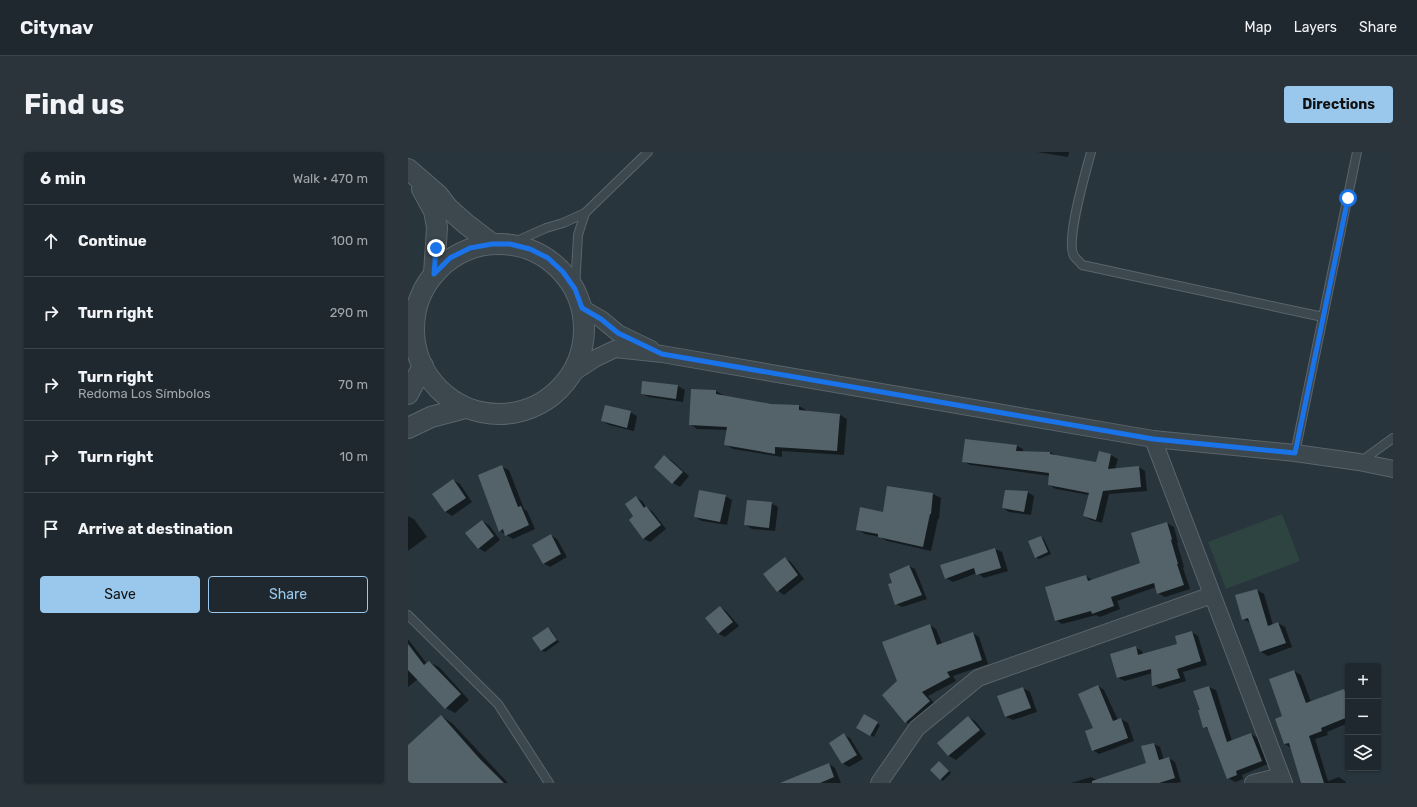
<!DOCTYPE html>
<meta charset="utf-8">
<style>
:root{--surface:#1e282e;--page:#2b343a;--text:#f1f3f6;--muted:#a1a6aa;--line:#3c444a;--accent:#9ac8ec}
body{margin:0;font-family:Rubik,sans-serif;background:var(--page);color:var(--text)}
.controls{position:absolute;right:12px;bottom:12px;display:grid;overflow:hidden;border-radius:4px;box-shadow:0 1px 3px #0004}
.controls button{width:36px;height:36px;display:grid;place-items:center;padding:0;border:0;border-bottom:1px solid var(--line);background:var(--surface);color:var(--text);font:20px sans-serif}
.stop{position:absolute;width:12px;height:12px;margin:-9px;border:3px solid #1a73e8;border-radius:50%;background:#fff}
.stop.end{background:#1a73e8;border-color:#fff;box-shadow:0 1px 4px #0008}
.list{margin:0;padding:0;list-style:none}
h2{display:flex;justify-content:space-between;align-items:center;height:52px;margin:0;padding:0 16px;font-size:17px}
h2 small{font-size:13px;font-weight:400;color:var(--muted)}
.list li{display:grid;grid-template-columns:26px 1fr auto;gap:12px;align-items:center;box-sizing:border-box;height:72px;padding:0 16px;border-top:1px solid var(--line)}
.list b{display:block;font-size:15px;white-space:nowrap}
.list p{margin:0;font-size:13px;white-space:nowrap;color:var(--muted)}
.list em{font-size:13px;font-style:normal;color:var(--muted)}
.actions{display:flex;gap:8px;padding:12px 16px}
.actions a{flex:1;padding:9px 0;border:1px solid var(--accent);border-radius:4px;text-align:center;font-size:14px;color:var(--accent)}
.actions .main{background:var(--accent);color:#111}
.icon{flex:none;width:22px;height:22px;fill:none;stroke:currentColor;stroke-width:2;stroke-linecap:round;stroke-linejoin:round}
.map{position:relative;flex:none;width:985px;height:631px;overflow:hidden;border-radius:4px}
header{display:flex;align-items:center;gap:24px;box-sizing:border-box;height:56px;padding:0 20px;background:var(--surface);border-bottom:1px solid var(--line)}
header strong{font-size:19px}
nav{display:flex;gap:22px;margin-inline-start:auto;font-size:14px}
.intro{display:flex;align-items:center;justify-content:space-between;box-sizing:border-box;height:96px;padding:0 24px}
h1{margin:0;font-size:28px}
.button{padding:10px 18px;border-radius:4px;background:var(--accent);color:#111;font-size:14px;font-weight:700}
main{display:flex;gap:24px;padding:0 24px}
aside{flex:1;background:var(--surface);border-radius:4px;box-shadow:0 1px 3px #0004}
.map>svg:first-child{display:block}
.green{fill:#2e4440}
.shadow{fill:#0007}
.building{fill:#54626a}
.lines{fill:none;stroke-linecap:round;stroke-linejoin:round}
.service-casing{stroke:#5a646b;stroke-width:10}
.minor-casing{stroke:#5a646b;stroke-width:18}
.tertiary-casing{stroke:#5a646b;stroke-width:22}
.service{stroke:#3c474e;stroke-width:8}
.minor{stroke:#3c474e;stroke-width:16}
.tertiary{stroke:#3c474e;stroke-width:20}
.route{stroke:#1a73e8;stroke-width:5}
</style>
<header>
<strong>Citynav</strong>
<nav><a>Map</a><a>Layers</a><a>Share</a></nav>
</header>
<div class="intro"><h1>Find us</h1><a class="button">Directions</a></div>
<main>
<aside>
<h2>6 min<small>Walk · 470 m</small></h2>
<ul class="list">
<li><svg class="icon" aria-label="ahead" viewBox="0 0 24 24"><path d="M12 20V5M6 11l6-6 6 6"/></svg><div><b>Continue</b></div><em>100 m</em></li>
<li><svg class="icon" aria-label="right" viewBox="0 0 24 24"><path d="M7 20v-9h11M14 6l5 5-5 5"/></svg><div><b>Turn right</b></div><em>290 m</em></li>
<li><svg class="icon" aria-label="right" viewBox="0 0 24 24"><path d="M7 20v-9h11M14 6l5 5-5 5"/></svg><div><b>Turn right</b><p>Redoma Los Símbolos</p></div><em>70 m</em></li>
<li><svg class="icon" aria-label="right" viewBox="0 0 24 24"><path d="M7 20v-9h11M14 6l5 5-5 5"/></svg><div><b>Turn right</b></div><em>10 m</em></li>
<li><svg class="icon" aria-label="arrive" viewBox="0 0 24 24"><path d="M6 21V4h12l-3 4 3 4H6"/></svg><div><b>Arrive at destination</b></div></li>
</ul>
<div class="actions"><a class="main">Save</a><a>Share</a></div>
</aside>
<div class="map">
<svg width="985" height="631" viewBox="0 0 985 631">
<rect width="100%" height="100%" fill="#28353d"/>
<path class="green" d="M874,362L892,409L818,437L800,390Z"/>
<g class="shadow">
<path d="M629,0H661L660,5Z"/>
<path d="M235,230L270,234L277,238L275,250L241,245L234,242Z"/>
<path d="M308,239L315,243V244L363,253L391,254L398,258V260L432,263L439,267L436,303L374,299V305L325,297L317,292L320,278L289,277L282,272Z"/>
<path d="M222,260L229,264L226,279L201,273L194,269Z"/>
<path d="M609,294L615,297V300H642L649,304L689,311L692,301L703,303L710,307L707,317L731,315L737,319L739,339L701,342L694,371L683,368L676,364L681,343L648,337L641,333L642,324L562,313L555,309Z"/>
<path d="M256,304L263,308L281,324L272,335L265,331L247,315Z"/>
<path d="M94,315L101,318L116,357L119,359L127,377L105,387L92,379L71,323Z"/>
<path d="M45,328L52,332L64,350L44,364L38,360L25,342Z"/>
<path d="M480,335L525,342L533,346L531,367H530L523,399L479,389L472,385L457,382L449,377L476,361Z"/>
<path d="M619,340L626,344L623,363L601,360L595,356Z"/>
<path d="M317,344L324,348L319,373L294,369L287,365Z"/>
<path d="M228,345L234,349L239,356L244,359L258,377L242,390L236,387L222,368L227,365Z"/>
<path d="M363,351L370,355L367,379L344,377L338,373Z"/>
<path d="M0,364L6,367L19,385L0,399Z"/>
<path d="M74,369L81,373L92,388L77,400L70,396Z"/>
<path d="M759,371L766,375L770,391H769L776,415L775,416L782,437L757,445L750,441L748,435L709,449L712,457L692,465L688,463L654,472L648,468L678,424L684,428L733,412Z"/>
<path d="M143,383L149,387L159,405L142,415L135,411Z"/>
<path d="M633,385L636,387L643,402L631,407L628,405Z"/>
<path d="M587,397L594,400L600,419L576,426L569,421L545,430L538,426Z"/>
<path d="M377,406L383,410L396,427L376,443L370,439Z"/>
<path d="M501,414L507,417L519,447L494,455L488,452L486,431Z"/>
<path d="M849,438L856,442L865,473L870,471L877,475L884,495L860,504L853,500L843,471L835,467Z"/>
<path d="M312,455L318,459L331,474L317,485L311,482L298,466Z"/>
<path d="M522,473L528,477L534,492L565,481L571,485L580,512L545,524L548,529L520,544L528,553L505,574L498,570L490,530Z"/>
<path d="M140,476L143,478L151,490L137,500L134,499L126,486Z"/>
<path d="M784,480L790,484L799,513L775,520L778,529L752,537L745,533L744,521L717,529L710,526L727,495L734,499L735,503L770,493Z"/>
<path d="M0,487L19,512L21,510L31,515L61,548L47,561L38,556L10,527L0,535Z"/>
<path d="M886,519L893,523L903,550L936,538L940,540V571L919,580L920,583L907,587L920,629L931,625L937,629L938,631H894L883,596L877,592L876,565Z"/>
<path d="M690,534L696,538L710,568L713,567L720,571L726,589L691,602L685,598Z"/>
<path d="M801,535L808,538L824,589L843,582L850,586L860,612L834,623L835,627L827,630L820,626L801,578L796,575L793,558L787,540Z"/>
<path d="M615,536L622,540L629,560L605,568L598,565Z"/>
<path d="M33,564L44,571L100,631H0V594Z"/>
<path d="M456,564L472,573L466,585L449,576Z"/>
<path d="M560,565L567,569L578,582L548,608L541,604L530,591Z"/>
<path d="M436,583L442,586L455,607L441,615L434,611Z"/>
<path d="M746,592L752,595L756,608L761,606L767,610L773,630L768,631H663L683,625L689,628L739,611Z"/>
<path d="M531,610L543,621L535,629L532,627Z"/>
<path d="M421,612L427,616L433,631H399Z"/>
</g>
<g class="building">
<path d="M234,229L270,233L268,247L233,242Z"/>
<path d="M283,237L308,238V242L363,252L391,253V258L432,262L429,299L367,295V302L316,293L319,275L281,273Z"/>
<path d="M197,253L223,259L219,276L193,269Z"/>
<path d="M557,287L609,293L608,299L642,300V302L688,310L691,299L703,302L700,317L731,314L733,335L695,339L688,368L675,364L681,341L640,333L641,321L554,310Z"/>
<path d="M256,303L275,320L264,332L246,315Z"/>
<path d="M94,313L110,355L113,354L121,373L97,384L95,377L91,380L70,323Z"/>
<path d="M45,327L58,346L37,360L24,342Z"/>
<path d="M479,334L525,341L523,362H522L515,395L470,385V382L448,378L452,355L475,360Z"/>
<path d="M291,338L318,343L312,370L286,365Z"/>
<path d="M597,338L620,339L616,360L594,356Z"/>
<path d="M228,344L236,356L238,354L253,373L235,387L221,368L225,364L217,352Z"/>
<path d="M339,348L364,350L361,376L336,373Z"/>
<path d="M74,368L86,384L70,397L57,381Z"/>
<path d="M759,370L764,387L763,388L770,412H769L776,433L749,442L746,431L703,445L706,454L684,462L683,459L647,469L637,435L678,423L680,429L732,411L723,381Z"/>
<path d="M143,382L153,402L135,412L124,393Z"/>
<path d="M633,384L640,400L627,406L620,389Z"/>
<path d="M587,396L593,416L568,423L566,416L537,427L532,413Z"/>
<path d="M377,405L390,423L369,440L355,422Z"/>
<path d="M501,413L514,443L487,453L480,432L484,431L481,422Z"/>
<path d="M849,437L860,474L870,470L878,491L852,500L840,466L834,468L827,443Z"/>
<path d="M312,454L325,470L310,482L297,466Z"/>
<path d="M522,472L529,493L565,480L574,508L539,520L542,525L514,540L522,549L497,571L474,543L489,529L474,490Z"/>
<path d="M140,475L149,488L133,499L124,486Z"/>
<path d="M784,479L793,509L769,517L772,526L744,534L743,517L709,526L702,502L728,494L730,503L769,492L767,484Z"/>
<path d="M0,492L16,513L21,509L53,542L37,557L0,518Z"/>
<path d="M886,518L898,551L936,537L940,547V565L913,576L914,579L901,584L916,631H893L881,591L876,592L867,567L874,564L861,527Z"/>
<path d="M690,533L705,569L713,566L720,586L684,599L677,579L685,576L670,542Z"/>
<path d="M801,534L819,590L843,581L854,609L828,619L829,623L819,627L799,575L795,576L790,558H792L785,539Z"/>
<path d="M615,535L623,556L597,565L589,544Z"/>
<path d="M456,562L470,570L462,584L448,576Z"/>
<path d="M33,563L71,606L96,631H0V593Z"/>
<path d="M560,564L572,578L540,604L529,591Z"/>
<path d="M436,581L449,603L434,612L421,591Z"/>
<path d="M746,591L751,608L761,605L767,626L751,631H684V629L738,611L733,594Z"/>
<path d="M531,609L541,619L532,628L522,618Z"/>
<path d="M421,611L426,625L412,631H372Z"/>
</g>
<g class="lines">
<defs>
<g id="service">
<path d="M683,0C678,20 657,88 666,104C668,107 672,110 674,113L915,165"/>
<path d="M102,92L138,76L155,71L177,61L240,0"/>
<path d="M167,137L170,83L177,61"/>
<path d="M887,301L949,0"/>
<path d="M952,310L985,286"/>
<path d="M0,463L90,552L141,631"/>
</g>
<g id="minor">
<path d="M174,156L193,167L210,181L243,197"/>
<path d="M165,221L188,206L207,197L254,202L745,287L887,301L951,310L985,317"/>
<path d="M745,287L876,631"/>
<path d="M471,631L509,576L570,526L804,443"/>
<path d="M845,631L873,624"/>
</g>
<g id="tertiary">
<path d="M0,17L30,43L40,56L58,72L84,92"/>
<path d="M14,37L26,59L29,75L26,122"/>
<circle cx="91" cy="177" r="85"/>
<path d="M0,242L15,214"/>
<path d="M0,276L23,265L57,256"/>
</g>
</defs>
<use href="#service" class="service-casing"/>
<use href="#minor" class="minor-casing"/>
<use href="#tertiary" class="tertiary-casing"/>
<use href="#service" class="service"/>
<use href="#minor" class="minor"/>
<use href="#tertiary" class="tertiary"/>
</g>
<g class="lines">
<path class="route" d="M28,96L26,122L42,106L62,96L84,92H102L122,97L140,106L155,120L167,137L174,156L193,167L210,181L254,202L745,287L887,301L940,46"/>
</g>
</svg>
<div class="controls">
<button>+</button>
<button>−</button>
<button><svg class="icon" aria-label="layers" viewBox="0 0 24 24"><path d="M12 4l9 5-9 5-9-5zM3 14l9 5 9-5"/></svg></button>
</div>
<div class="stop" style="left:940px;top:46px"></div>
<div class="stop end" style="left:28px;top:96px"></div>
</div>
</main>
